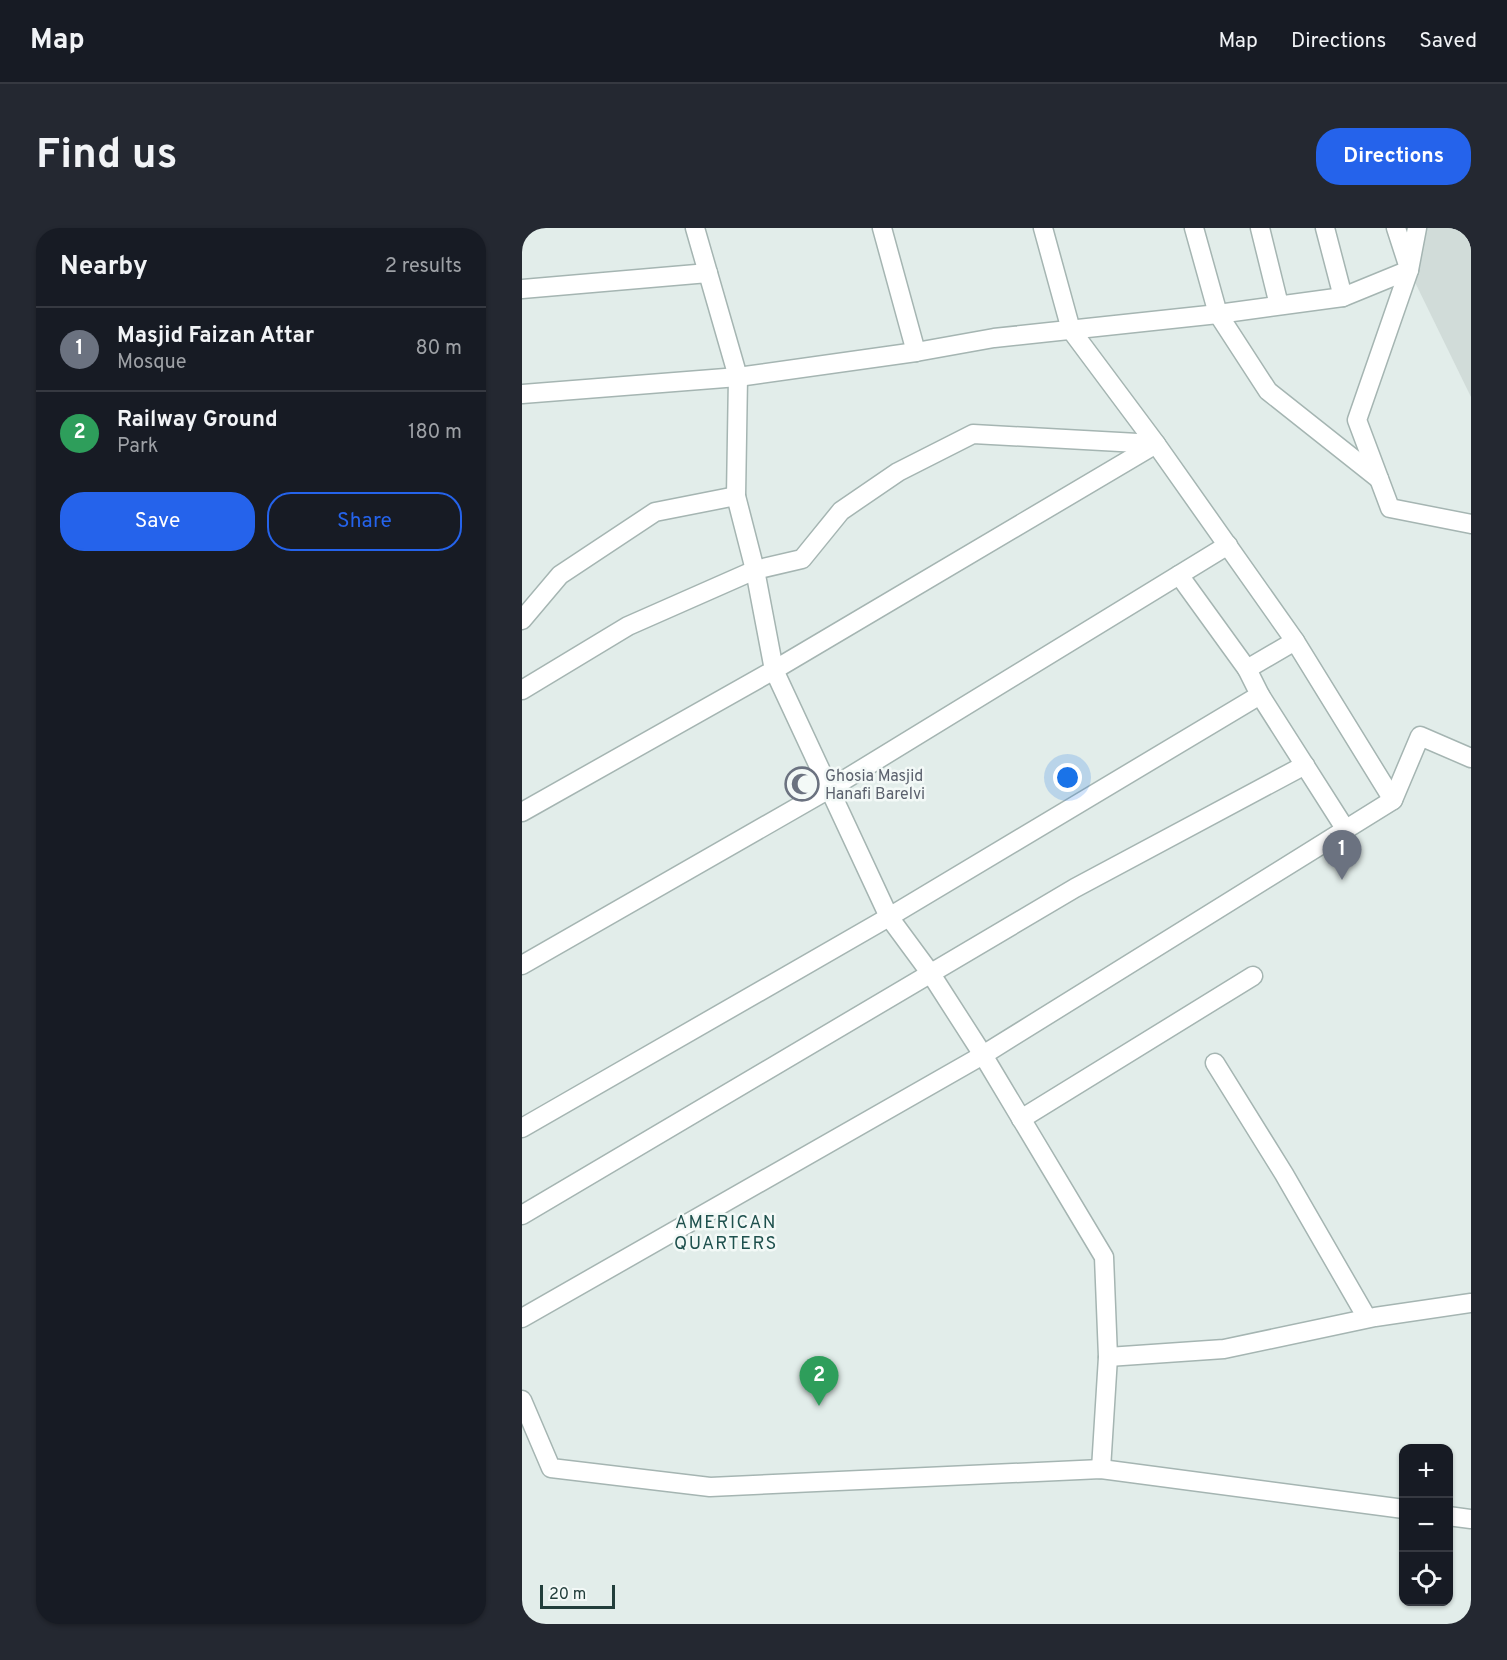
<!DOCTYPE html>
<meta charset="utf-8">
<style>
:root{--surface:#171b24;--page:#242831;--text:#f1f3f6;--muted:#9ea1a6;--line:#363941;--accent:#2563eb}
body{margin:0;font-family:Overpass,sans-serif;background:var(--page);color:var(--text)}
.controls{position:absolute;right:18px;bottom:18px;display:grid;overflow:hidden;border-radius:12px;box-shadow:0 2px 4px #0004}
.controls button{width:54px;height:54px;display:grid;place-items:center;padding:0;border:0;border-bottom:2px solid var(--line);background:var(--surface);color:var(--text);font:30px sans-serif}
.scale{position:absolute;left:18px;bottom:15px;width:75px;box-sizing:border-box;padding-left:6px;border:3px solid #223e3b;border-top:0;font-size:16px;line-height:21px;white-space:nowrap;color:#223e3b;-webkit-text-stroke:4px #f3f9f7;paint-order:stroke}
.you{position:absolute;left:546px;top:550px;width:21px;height:21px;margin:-15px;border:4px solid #fff;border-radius:50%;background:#1a73e8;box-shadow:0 0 0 9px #1a73e833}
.badge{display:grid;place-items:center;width:39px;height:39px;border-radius:50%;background:var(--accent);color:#fff;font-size:20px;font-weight:700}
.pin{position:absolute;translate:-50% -50px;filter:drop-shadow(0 2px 3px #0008)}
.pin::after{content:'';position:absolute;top:32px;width:21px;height:18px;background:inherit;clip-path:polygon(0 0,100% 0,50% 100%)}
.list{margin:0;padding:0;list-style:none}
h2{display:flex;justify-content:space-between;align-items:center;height:78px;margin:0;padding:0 24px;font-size:26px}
h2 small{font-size:20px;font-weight:400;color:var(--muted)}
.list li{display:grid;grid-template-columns:39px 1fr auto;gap:18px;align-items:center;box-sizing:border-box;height:84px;padding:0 24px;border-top:2px solid var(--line)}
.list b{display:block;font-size:22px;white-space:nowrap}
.list p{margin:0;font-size:20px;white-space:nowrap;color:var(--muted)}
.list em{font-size:20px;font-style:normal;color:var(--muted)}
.actions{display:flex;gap:12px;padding:18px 24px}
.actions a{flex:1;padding:14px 0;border:2px solid var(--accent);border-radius:24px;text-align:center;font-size:21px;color:var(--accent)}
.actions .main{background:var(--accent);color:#fff}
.icon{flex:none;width:33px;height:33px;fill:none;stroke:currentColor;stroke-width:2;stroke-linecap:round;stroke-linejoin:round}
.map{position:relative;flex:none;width:949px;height:1396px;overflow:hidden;border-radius:24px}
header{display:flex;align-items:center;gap:36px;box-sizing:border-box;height:84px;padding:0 30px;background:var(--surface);border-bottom:2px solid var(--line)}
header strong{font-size:28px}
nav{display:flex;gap:33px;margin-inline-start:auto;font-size:21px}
.intro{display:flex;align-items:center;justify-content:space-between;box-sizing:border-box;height:144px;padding:0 36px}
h1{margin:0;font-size:42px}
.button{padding:15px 27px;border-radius:24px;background:var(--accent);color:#fff;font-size:21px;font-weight:700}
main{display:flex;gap:36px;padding:0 36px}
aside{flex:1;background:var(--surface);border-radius:24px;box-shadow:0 2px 4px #0004}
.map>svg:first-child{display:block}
.built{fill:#d1dcd9}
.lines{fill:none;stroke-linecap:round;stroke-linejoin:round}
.minor-casing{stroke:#a5b5b2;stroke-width:21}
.minor{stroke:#fff;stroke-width:18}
.labels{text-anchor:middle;stroke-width:5;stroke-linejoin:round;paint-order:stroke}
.worship-label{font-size:16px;fill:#5b616d;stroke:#f3f9f7;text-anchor:start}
.neighbourhood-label{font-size:18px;letter-spacing:1.5px;fill:#1e504d;stroke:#f3f9f7}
</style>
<header>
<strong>Map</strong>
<nav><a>Map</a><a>Directions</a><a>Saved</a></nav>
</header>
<div class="intro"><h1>Find us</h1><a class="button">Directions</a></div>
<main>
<aside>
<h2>Nearby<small>2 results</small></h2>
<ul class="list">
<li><span class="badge" style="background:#6b7280">1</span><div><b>Masjid Faizan Attar</b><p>Mosque</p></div><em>80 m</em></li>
<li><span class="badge" style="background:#2e9e5b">2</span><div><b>Railway Ground</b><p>Park</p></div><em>180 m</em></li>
</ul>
<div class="actions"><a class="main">Save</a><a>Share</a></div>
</aside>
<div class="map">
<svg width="949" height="1396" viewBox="0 0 949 1396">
<rect width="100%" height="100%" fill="#e2edea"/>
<path class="built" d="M895,0H949V169L887,42Z"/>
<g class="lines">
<defs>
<g id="minor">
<path d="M173,0L216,149L214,268L233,342L252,442L367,689L409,746L461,827L582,1029L586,1129L579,1241"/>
<path d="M360,0L394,124"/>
<path d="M521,0L549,102L634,216L773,413L871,572"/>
<path d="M672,0L696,86L746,163L857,251"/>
<path d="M738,0L757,77"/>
<path d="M803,0L821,69"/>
<path d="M874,0L886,37"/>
<path d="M895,0L887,42L835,192L868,280L949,296"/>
<path d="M0,61L186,45"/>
<path d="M0,166L216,149L394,124L472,110L696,86L821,69L887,42"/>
<path d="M657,347L725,441"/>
<path d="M0,392L38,347L133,284L214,268"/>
<path d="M0,462L106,398L233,342L280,331L319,283L376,244L451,206L634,216"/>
<path d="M738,467L824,602"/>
<path d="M0,584L252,442L634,216"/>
<path d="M0,737L309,560L706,317"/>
<path d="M693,835L762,946L845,1090"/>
<path d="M499,891L731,748"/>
<path d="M0,900L367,689L738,467L725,441L773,413"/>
<path d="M0,987L553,660L783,537"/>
<path d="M0,1090L461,827L871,572L898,508L949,530"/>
<path d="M586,1129L702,1121L853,1089L949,1075"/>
<path d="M0,1172L29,1240L188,1259L579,1241L882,1281"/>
<path d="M926,1288L949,1291"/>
</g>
</defs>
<use href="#minor" class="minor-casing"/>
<use href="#minor" class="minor"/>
</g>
<defs>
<symbol id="mosque-ring" viewBox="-11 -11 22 22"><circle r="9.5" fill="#f3f9f7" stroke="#6b7280" stroke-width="1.5"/><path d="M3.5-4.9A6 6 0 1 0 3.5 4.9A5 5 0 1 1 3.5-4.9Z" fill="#6b7280"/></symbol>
</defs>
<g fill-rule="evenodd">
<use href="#mosque-ring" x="261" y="537" width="38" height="38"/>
</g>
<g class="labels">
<g class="worship-label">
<text x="303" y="553">Ghosia Masjid<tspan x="303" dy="18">Hanafi Barelvi</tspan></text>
</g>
<g class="neighbourhood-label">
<text x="204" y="1000">AMERICAN<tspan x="204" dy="21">QUARTERS</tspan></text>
</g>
</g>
</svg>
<div class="controls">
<button>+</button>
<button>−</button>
<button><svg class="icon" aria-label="locate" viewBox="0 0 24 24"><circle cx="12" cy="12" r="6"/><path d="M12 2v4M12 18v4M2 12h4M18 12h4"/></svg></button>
</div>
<div class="scale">20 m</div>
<div class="you"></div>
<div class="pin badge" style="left:820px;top:652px;background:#6b7280">1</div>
<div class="pin badge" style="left:297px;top:1178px;background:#2e9e5b">2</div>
</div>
</main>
